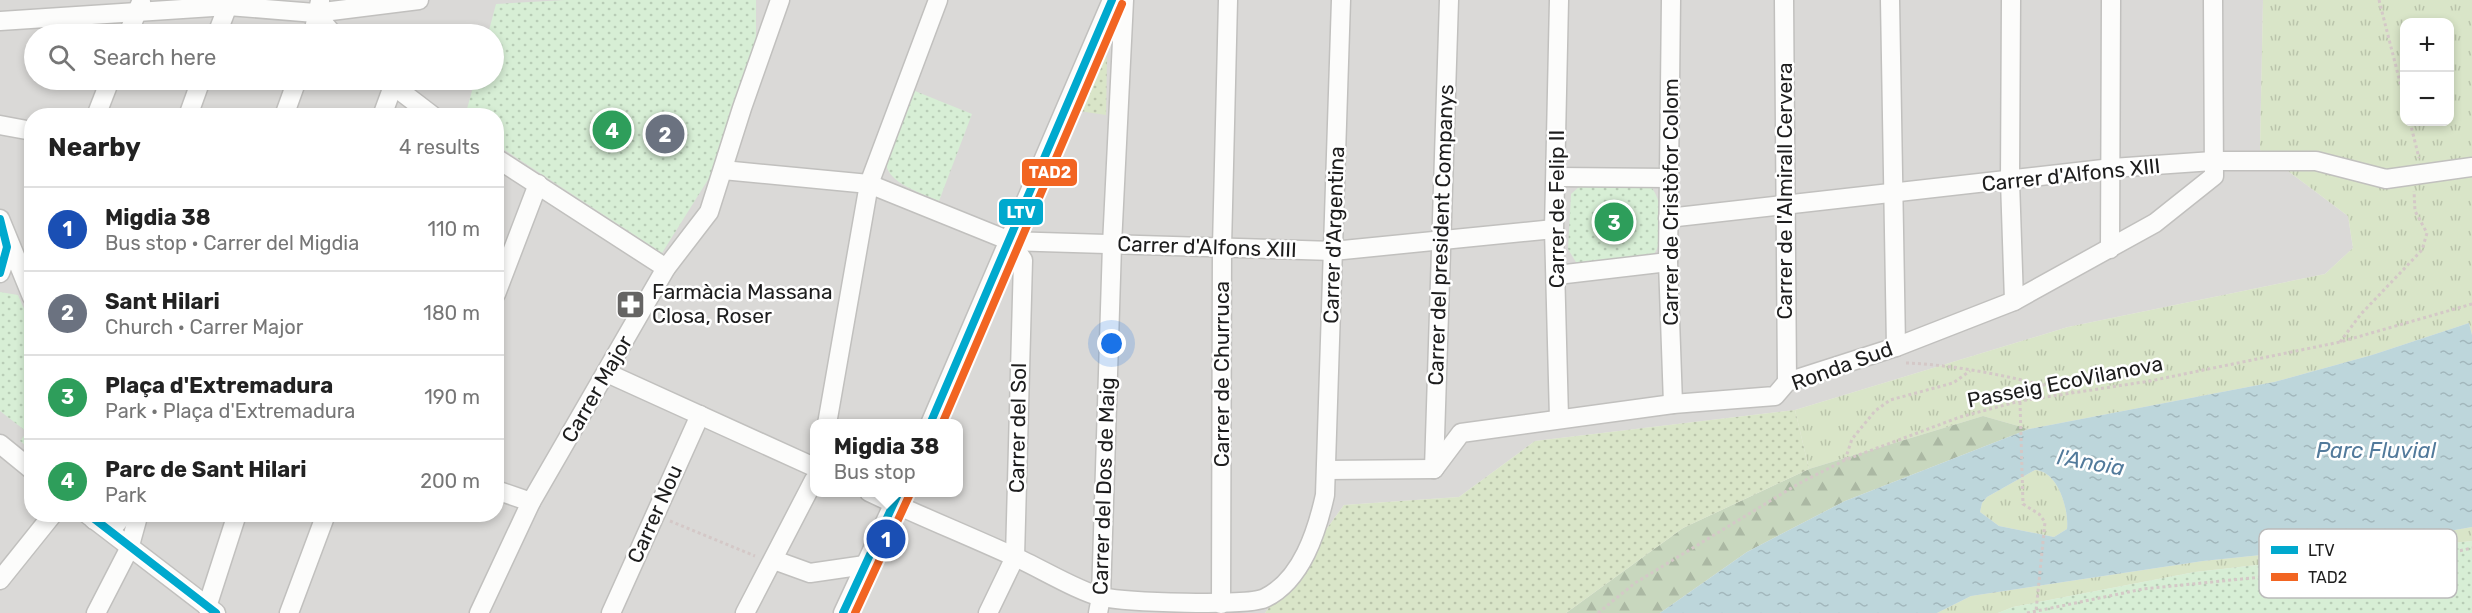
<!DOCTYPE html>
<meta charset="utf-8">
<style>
:root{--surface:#fff;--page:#f2f2f2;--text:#222;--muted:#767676;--line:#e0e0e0;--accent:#ea580c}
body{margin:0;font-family:Rubik,sans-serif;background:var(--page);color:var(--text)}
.controls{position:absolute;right:18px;top:18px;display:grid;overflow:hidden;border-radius:12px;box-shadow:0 3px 9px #0003}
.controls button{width:54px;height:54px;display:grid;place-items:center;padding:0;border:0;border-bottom:2px solid var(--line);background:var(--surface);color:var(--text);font:30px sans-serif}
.you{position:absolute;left:1112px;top:344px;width:21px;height:21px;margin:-15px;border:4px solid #fff;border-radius:50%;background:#1a73e8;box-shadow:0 0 0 9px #1a73e833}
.badge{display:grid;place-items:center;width:39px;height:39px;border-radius:50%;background:var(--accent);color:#fff;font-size:20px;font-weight:700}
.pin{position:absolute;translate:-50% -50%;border:3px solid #fff;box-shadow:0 2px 6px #0006}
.popup{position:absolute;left:810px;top:419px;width:153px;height:78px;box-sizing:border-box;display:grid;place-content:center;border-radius:12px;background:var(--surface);filter:drop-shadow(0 2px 4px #0005);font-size:20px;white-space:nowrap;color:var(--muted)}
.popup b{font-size:22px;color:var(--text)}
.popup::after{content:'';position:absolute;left:50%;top:100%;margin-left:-12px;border:12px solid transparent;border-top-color:var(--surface)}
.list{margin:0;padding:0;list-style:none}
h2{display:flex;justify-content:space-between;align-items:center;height:78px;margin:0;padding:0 24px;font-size:26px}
h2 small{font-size:20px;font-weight:400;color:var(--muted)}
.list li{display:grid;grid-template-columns:39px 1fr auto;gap:18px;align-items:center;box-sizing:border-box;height:84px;padding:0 24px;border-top:2px solid var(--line)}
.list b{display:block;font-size:22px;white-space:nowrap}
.list p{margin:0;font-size:20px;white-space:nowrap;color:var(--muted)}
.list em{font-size:20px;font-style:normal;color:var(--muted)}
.icon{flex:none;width:33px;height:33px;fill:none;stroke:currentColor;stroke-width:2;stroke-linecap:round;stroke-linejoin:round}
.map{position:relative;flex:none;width:2472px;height:613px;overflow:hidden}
.search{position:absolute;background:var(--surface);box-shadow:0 3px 9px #0003;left:24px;top:24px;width:480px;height:66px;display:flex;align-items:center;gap:15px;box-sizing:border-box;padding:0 21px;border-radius:33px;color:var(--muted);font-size:22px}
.panel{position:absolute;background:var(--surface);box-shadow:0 3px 9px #0003;left:24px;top:108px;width:480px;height:414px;border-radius:24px}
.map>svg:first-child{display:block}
.residential{fill:#dad9d7;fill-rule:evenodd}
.grass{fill:url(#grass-tufts);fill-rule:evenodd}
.forest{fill:url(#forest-firs)}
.park{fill:url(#park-dots)}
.garden{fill:url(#garden-dots)}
.water{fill:url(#water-ripples);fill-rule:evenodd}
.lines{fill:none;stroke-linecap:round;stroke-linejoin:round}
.street-casing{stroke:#c1c0be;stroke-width:21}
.path{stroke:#d4c8c7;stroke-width:3;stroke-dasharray:3 3;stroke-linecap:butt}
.street{stroke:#fcfcfb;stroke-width:18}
.bus-1-casing{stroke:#fff;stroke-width:12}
.bus-2-casing{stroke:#fff;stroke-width:12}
.bus-1{stroke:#00a9ce;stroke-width:8}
.bus-2{stroke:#f26522;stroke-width:8}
.labels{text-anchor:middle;stroke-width:5;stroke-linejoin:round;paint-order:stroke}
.street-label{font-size:21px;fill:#1d1d1d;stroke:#fff}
.poi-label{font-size:21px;fill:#1d1d1d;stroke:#fff;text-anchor:start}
.water-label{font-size:22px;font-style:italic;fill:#527a9b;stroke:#fff}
.key{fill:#fff;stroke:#bbb;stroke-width:1.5}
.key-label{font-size:16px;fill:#1d1d1d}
.line-badge{stroke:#fff;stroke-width:2}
.badge-label{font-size:16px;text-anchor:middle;font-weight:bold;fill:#fff}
</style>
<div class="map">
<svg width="2472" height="613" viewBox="0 0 2472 613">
<defs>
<pattern id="grass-tufts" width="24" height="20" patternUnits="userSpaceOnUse" patternTransform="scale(1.5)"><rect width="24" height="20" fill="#d9e5c8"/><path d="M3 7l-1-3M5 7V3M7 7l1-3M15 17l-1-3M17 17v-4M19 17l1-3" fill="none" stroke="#bac4ab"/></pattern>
<pattern id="forest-firs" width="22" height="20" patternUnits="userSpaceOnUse" patternTransform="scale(1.5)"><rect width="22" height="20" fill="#c8d7be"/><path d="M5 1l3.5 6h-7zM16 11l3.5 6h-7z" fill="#abb8a3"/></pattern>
<pattern id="park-dots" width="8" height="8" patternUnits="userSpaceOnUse" patternTransform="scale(1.5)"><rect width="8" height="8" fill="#d7eed5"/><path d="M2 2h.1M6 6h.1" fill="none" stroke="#b8ccb6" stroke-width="1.8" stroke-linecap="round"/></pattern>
<pattern id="garden-dots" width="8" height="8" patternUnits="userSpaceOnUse" patternTransform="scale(1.5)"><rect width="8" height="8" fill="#d9e5c8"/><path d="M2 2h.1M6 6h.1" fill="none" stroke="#bac4ab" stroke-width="1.8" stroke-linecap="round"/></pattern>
<pattern id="water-ripples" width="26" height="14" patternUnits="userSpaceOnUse" patternTransform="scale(1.5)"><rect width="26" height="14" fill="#bdd6db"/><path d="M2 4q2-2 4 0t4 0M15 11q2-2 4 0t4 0" fill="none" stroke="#a2b7bc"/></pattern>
</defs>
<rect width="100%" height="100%" fill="#ebe9e6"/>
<path class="residential" d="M0,0H2263L2260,150L2348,216L2353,248L2325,274L2068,327L1795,410L1535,441L1459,497L1344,505L1265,613H0ZM34,34H494V80H34ZM32,116H496V514H32ZM814,424H958V492H814Z"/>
<g class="grass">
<path d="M2263,0H2472V335L2469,323L2372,355L2274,382L2029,429L1983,416L1809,469L1795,410L2068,327L2325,274L2353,248L2348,216L2260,150ZM2404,22H2450V122H2404Z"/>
<path d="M2035,470C2058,471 2069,509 2067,529L2054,537L1999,526L1980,512L1982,503L1987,497Z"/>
<path d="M2472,527V541L2195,572L2013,607L1998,613H1937L1971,596L2203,561L2386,542Z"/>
</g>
<path class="forest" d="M1983,416L2029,429L1845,501L1747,552L1660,613H1566L1683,528L1809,469Z"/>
<g class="park">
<path d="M565,0H756V44L711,175L662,253L497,145L496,116H465L475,80H494V34H488L496,4Z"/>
<path d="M915,91L972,114L939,201C922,193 889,184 886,164Z"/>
<path d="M1580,186H1650C1664,200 1666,240 1653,255L1577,264L1568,249L1571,194Z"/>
<path d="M0,292L18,295L31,325V450L20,441L27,432L0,411Z"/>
<path d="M2472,541V613H1998L2013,607L2195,572Z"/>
</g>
<g class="garden">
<path d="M1107,57L1106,115L1079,111L1102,58Z"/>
<path d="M1795,410L1809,469L1683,528L1566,613H1265L1344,505L1459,497L1535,441Z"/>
</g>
<path class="water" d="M2469,323L2472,335V527L2386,542L2203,561L1971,596L1937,613H1660L1747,552L1845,501L2029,429L2274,382L2372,355ZM2035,470C2058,471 2069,509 2067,529L2054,537L1999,526L1980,512L1982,503L1987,497Z"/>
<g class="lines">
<defs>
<g id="street">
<path d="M1559,0L1554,229L1559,418"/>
<path d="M1671,0L1668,262L1673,404"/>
<path d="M1784,0L1787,382"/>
<path d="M1890,0L1896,347"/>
<path d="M2011,0L2010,181L2014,301"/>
<path d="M315,13L333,34"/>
<path d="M0,21L228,6L315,13L419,0"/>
<path d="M128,34L141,2"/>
<path d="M217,34L230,0"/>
<path d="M313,34L320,1"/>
<path d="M386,80L433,116"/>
<path d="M96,116L110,80"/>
<path d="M188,116L201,80"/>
<path d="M284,116L297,80"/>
<path d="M382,116L393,86"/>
<path d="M0,125L32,131"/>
<path d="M496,158L666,268"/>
<path d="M723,170L869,184L1010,241L1333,251L1554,229"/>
<path d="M1556,177L1670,178"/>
<path d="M1668,218L2112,168L2213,161H2316L2386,179L2472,167"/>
<path d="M0,219L32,297"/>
<path d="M2110,249L2111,0"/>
<path d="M0,273L6,257L7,241"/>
<path d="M1557,275L1668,262"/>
<path d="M496,294L538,184"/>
<path d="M607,373L814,467"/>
<path d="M827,424L869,184L938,0"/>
<path d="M930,424L1112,0"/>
<path d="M0,444L32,470"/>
<path d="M1434,469L1461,433L1673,404L1775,396L1787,382L1896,347L2014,301L2155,223L2214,176L2213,0"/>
<path d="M1434,469L1449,0"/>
<path d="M1327,470L1434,469"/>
<path d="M496,490L531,502"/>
<path d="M869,492C917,515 967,535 1015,557C1038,567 1079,592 1102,597C1125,602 1247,607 1265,598C1302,580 1317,531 1325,495L1341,0"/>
<path d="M87,514L216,613"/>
<path d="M94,520L117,523L124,514"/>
<path d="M774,560L810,573L865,565"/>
<path d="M0,580L53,514"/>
<path d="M1221,604L1222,247L1228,0"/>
<path d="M207,607L237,514"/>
<path d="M96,613L129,549L137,520"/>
<path d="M289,613L326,514"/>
<path d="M479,613L531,502L666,268L709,212L742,108L780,0"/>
<path d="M611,613L700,415"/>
<path d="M745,613L814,480"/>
<path d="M843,613L899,492"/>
<path d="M988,613L1015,557L1023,260L1010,241"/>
<path d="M1098,613L1101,597L1112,245L1124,0"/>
</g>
</defs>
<use href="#street" class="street-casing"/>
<g class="path">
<path d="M2379,0L2404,98"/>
<path d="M2410,122L2419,158"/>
<path d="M2340,342L2361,314L2422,250L2427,233L2415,211L2414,191"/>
<path d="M1906,363C1962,365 2019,379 2073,392"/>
<path d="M2020,402L2023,504L2039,514L2045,522L2036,611"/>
<path d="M1845,460L1852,439L1875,411L1890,400L1953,383L1970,371"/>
<path d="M670,521L755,556"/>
<path d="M1598,613L1635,583L1798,484L1845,460L1960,417L2020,401L2150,381L2340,342L2472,304"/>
<path d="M2027,613L2143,589L2409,562L2472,548"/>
</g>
<use href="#street" class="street"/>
<defs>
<g id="bus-1">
<path d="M0,219L7,247L0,273"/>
<path d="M930,424L1112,0"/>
<path d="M88,514L216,613"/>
<path d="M843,613L899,492"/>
</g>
<g id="bus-2">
<path d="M942,424L1122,4"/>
<path d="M855,613L909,496"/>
</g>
</defs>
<use href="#bus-1" class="bus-1-casing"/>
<use href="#bus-2" class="bus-2-casing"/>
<use href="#bus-1" class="bus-1"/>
<use href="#bus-2" class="bus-2"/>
</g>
<defs>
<symbol id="pharmacy-square" viewBox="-11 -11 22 22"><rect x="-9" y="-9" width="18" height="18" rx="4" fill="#656463" stroke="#fff"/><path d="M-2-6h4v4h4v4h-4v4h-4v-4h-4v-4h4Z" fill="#fff"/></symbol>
</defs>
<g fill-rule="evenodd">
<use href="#pharmacy-square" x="614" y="288" width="33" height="33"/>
</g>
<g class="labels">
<g class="street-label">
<text transform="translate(2071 175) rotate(-6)" y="7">Carrer d'Alfons XIII</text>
<text transform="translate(1785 191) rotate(-90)" y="7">Carrer de l'Almirall Cervera</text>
<text transform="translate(1671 202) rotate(-90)" y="7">Carrer de Cristòfor Colom</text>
<text transform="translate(1557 209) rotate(-90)" y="7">Carrer de Felip II</text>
<text transform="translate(1334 235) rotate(-88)" y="7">Carrer d'Argentina</text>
<text transform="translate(1441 235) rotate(-88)" y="7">Carrer del president Companys</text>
<text transform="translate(1207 247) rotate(2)" y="7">Carrer d'Alfons XIII</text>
<text transform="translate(1842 366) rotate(-20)" y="7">Ronda Sud</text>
<text transform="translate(1222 374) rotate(-90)" y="7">Carrer de Churruca</text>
<text transform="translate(2065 382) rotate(-11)" y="7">Passeig EcoVilanova</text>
<text transform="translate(597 389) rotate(-60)" y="7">Carrer Major</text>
<text transform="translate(1018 428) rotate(-89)" y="7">Carrer del Sol</text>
<text transform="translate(1104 486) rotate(-88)" y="7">Carrer del Dos de Maig</text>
<text transform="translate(655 514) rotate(-66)" y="7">Carrer Nou</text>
</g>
<g class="poi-label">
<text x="652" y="299">Farmàcia Massana<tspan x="652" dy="24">Closa, Roser</tspan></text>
</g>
<g class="water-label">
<text x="2376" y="458">Parc Fluvial</text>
<text transform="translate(2091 462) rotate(10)" y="8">l'Anoia</text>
</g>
</g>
<rect x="2259" y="529" width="198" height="69" rx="9" class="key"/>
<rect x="2271" y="546" width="27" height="8" fill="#00a9ce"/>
<rect x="2271" y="573" width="27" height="8" fill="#f26522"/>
<g class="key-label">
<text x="2308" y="556">LTV</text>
<text x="2308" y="583">TAD2</text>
</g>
<g class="line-badge">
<rect x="1021" y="158" width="57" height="29" rx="6" fill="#f26522"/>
<rect x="998" y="198" width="46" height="28" rx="6" fill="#00a9ce"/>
</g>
<g class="badge-label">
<text x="1050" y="178">TAD2</text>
<text x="1021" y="218">LTV</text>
</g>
</svg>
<div class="controls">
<button>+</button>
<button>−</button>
</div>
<div class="you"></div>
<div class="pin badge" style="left:886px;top:539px;background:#1a4fb4">1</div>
<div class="popup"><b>Migdia 38</b>Bus stop</div>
<div class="pin badge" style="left:665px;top:134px;background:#6b7280">2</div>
<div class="pin badge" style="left:1614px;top:222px;background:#2e9e5b">3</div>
<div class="pin badge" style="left:612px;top:130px;background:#2e9e5b">4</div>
<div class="search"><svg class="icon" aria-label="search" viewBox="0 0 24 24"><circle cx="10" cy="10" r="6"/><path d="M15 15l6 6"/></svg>Search here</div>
<section class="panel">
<h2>Nearby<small>4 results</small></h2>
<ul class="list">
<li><span class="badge" style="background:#1a4fb4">1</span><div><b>Migdia 38</b><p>Bus stop · Carrer del Migdia</p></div><em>110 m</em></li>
<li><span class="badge" style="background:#6b7280">2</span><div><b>Sant Hilari</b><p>Church · Carrer Major</p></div><em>180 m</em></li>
<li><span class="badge" style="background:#2e9e5b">3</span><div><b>Plaça d'Extremadura</b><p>Park · Plaça d'Extremadura</p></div><em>190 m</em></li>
<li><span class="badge" style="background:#2e9e5b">4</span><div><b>Parc de Sant Hilari</b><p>Park</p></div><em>200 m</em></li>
</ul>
</section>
</div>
